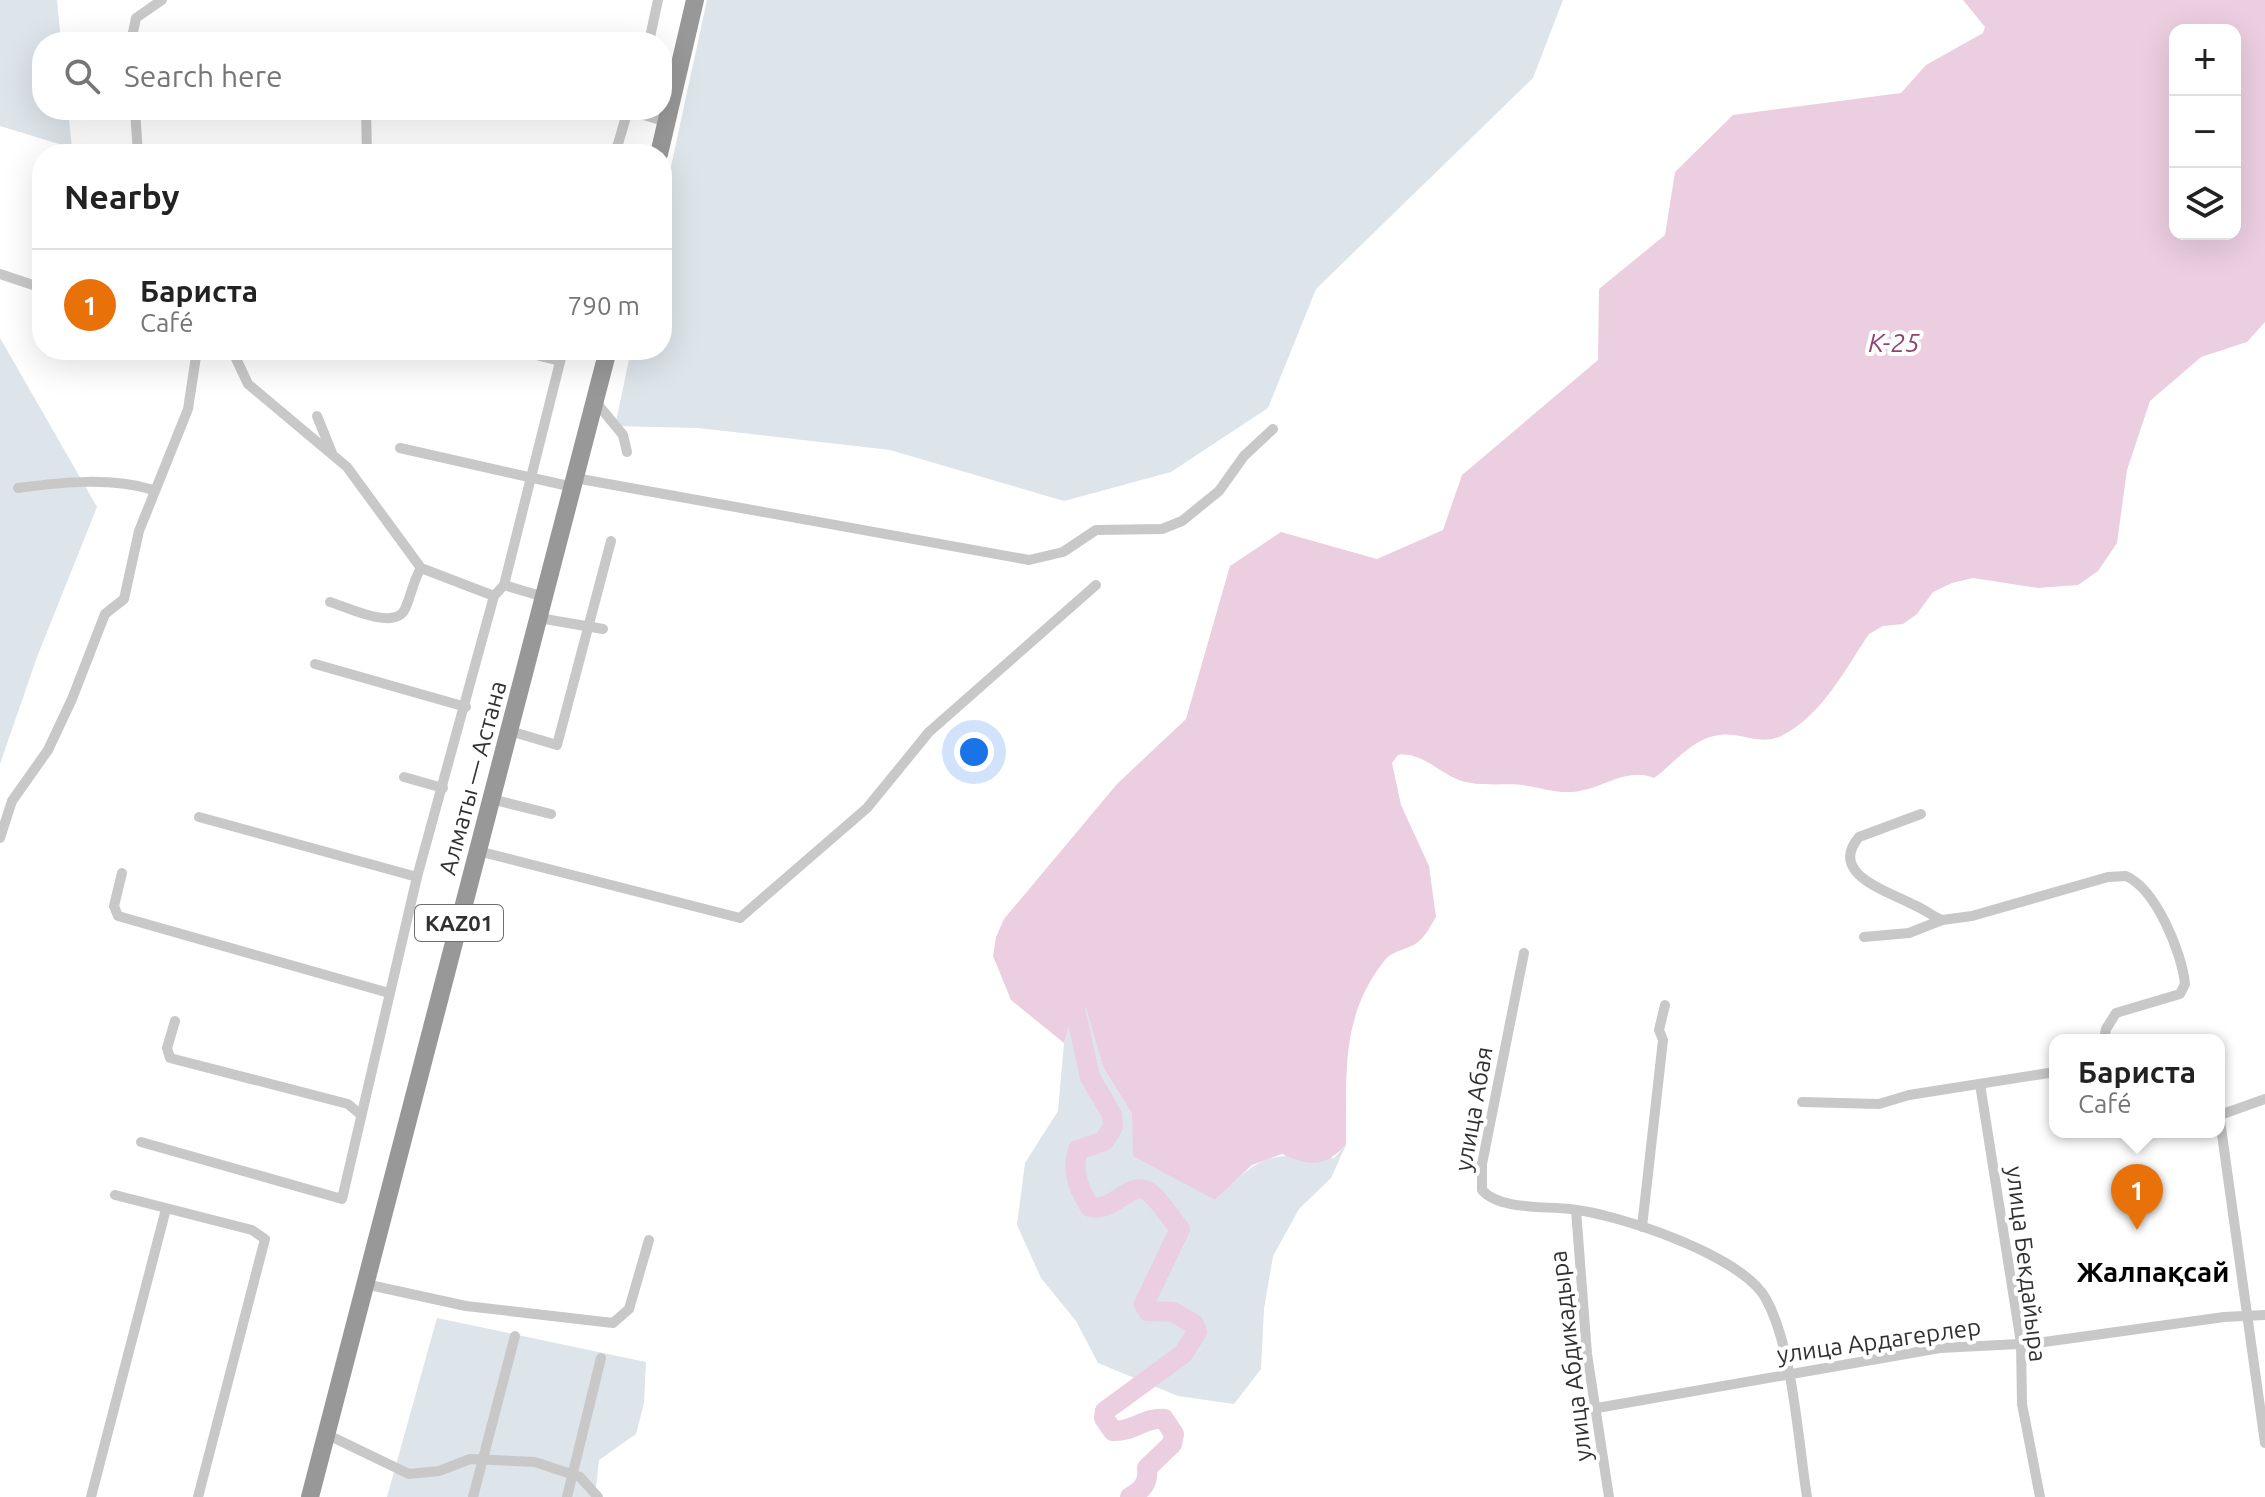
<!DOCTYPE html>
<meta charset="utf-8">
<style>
:root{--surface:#fff;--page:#f6f6f6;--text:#222;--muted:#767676;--line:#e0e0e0;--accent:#357530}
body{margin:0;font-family:Ubuntu,sans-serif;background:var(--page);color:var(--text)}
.controls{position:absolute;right:24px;top:24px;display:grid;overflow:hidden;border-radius:16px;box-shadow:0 8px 32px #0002}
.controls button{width:72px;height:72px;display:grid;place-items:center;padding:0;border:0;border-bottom:2px solid var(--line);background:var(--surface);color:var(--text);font:40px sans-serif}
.you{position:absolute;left:974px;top:752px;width:28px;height:28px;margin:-20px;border:6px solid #fff;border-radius:50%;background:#1a73e8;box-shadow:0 0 0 12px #1a73e833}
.badge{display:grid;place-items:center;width:52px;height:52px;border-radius:50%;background:var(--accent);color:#fff;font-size:26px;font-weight:700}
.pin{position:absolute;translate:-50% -66px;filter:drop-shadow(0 2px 4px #0008)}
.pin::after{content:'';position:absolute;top:42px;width:28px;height:24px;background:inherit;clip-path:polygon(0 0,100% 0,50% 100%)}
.popup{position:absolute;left:2049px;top:1034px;width:176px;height:104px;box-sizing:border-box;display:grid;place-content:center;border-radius:16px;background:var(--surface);filter:drop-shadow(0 2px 6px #0005);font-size:26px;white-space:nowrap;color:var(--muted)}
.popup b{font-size:30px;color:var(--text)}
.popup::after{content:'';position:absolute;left:50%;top:100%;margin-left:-16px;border:16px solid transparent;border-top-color:var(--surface)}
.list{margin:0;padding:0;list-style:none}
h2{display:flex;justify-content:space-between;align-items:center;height:104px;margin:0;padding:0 32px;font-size:34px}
h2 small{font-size:26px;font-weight:400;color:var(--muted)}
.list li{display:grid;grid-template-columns:52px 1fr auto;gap:24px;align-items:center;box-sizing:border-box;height:112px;padding:0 32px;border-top:2px solid var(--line)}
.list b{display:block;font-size:30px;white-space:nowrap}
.list p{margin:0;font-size:26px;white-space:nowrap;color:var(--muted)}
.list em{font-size:26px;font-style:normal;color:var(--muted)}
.icon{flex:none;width:44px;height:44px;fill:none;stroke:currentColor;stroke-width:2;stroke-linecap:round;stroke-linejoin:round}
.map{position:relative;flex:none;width:2265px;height:1497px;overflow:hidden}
.search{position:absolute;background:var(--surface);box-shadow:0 8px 32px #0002;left:32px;top:32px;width:640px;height:88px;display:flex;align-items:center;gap:20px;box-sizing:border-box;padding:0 28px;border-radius:32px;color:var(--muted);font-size:30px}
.panel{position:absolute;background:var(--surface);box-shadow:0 8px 32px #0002;left:32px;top:144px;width:640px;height:216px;border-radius:32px}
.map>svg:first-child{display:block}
.green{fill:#dde4ea}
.water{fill:#ebcee0;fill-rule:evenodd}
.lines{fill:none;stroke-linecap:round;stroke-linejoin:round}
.river{stroke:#ebcee0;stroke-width:20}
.street{stroke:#c8c8c8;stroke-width:10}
.highway{stroke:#989898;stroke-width:18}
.labels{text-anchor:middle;stroke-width:8;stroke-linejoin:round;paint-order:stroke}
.shield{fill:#fff;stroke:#6f6f6f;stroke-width:2}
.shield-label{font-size:22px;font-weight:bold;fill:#313131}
.street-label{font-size:24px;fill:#313131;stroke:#fff}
.water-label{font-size:26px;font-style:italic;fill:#8f4373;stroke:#fff}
.quarter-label{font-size:28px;font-weight:bold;fill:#000;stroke:#fff}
</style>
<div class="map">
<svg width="2265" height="1497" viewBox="0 0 2265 1497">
<rect width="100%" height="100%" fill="#fff"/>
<g class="green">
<path d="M0,0H57L61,42H42V110H68L72,148L0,126Z"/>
<path d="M707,0H1563L1533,78L1316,289L1268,408L1171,472L1064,501L890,450L698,428L615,426L631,350H662V208Z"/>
<path d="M0,338L97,507L37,657L0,764Z"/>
<path d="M1080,985L1103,1067L1132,1114L1174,1176L1215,1200C1264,1153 1266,1153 1334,1158L1346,1145L1331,1178L1299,1209L1273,1256L1264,1309L1261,1369L1234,1404L1178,1396L1098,1363L1076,1321L1041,1278L1017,1225L1025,1163L1058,1111L1064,1043Z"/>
<path d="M437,1318L646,1362L644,1403L636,1434L599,1460L595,1497H387Z"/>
</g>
<path class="water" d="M1963,0H2265V322L2247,342L2201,357L2150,401L2127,470L2117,543L2098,571L2078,585L2038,588L1973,578L1952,583L1933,592L1917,614L1903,624L1883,626L1869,634C1845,669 1822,716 1781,736C1759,746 1741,732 1720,735C1692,738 1674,764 1654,778C1626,766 1600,791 1571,792C1554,793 1538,787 1522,785C1502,783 1477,787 1459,780C1438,772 1420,751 1398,755L1392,763L1401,805L1429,866L1436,917C1431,925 1425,937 1418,942C1408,950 1393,950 1385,960C1339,1017 1347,1077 1346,1145C1324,1168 1310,1166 1282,1154L1252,1165L1215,1200L1133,1156L1132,1114L1103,1067L1080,987L1064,1043L1011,1000L993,956L996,937L1004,919L1117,784L1186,719L1230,566L1281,532L1377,559L1443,530L1462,475L1598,360L1599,289L1665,235L1675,172L1733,115L1901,93L1926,65L1983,33L1985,27ZM2175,30H2235V234H2175Z"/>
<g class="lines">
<path class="river" d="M1086,961L1075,1009L1090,1077L1112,1115L1113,1127L1104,1141L1078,1150C1071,1170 1079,1190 1090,1207C1113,1213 1129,1181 1147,1191C1159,1198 1170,1218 1180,1229L1144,1304L1148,1311L1173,1312L1194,1324L1197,1332L1183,1354L1105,1411L1104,1418L1113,1431C1133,1432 1145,1417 1164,1419L1174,1434L1172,1444L1147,1468C1149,1483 1142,1490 1130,1497"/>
<g class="street">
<path d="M131,42L136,18L162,0"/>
<path d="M649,42L658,0"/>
<path d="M135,110L138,154"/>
<path d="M366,110L367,154"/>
<path d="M627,110L667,122"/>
<path d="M615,154L628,110"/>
<path d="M0,274L42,288"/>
<path d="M232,350L248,384L347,467L421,568L494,596"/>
<path d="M516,350L560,361"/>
<path d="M595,401L623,435L627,452"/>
<path d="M317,416L332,453"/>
<path d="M400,448L573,487"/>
<path d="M575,478L1029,560L1063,552L1096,530L1162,529L1182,521L1219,491L1244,456L1273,429"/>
<path d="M18,488C63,482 110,477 154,490"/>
<path d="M504,585L544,597"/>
<path d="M330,602C347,607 395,631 405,609C411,596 413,581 421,568"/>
<path d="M539,618L603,629"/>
<path d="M315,664L466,707"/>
<path d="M510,731L557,745L611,541"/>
<path d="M404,777L443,788"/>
<path d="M491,799L551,814"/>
<path d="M1921,814L1859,837C1827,875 1891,892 1914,905C1924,909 1932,916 1942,920"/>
<path d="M199,817L417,877"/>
<path d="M0,838L12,801L48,750L72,699L105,614L124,599L139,531L188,409L197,350"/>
<path d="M478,851L740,918L867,808L929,732L1096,585"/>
<path d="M122,873L114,906L118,916L389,993"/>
<path d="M461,913L496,922"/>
<path d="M1864,937L1909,933L1942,920L1972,916L2108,877L2126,876C2156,889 2182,953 2185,984L2180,994L2116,1013L2106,1029L2104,1040"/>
<path d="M1524,953L1482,1164V1190C1499,1210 1545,1206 1570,1209C1618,1214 1742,1255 1766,1299C1793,1348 1798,1441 1807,1497"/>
<path d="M175,1021L167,1048L170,1058L348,1104L361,1115"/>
<path d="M1980,1084L2021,1343L2022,1404L2040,1497"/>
<path d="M1802,1102L1879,1104L1909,1095L2055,1072"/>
<path d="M2219,1113L2265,1443"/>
<path d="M2220,1115L2265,1099"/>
<path d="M141,1142L342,1199L417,877L494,596L504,585L563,350"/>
<path d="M115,1195L252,1230L265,1239L198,1497"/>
<path d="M1576,1210L1587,1354L1609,1497"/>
<path d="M1642,1227L1663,1040L1659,1030L1665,1005"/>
<path d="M365,1284L466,1306L613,1323L629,1309L649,1240"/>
<path d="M1597,1408L1940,1348L2037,1343L2224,1317L2265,1315"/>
<path d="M326,1434L409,1474L439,1471L470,1459L535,1462L580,1477L598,1497"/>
<path d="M91,1497L166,1209"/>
<path d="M473,1497L515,1336"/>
<path d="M567,1497L601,1358"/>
</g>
<g class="highway">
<path d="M659,154L695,0"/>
<path d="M310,1497L608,350"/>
</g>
</g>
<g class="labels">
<rect class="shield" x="415" y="905" width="88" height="36" rx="6"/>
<g class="shield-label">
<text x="459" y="931">KАZ01</text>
</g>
<g class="street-label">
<text transform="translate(473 778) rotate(-75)" y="8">Алматы — Астана</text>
<text transform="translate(1474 1109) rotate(-80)" y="8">улица Абая</text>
<text transform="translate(2026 1264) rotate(83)" y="8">улица Бекдайыра</text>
<text transform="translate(1879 1341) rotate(-8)" y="8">улица Ардагерлер</text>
<text transform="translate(1571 1356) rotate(-97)" y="8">улица Абдикадыра</text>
</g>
<g class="water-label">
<text x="1894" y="352">К-25</text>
</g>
<g class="quarter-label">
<text x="2153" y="1282">Жалпақсай</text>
</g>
</g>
</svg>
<div class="controls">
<button>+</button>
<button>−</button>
<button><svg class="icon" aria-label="layers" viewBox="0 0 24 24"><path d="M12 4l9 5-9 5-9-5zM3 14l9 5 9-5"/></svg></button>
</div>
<div class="you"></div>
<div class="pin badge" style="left:2137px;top:1230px;background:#e8710a">1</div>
<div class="popup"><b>Бариста</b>Café</div>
<div class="search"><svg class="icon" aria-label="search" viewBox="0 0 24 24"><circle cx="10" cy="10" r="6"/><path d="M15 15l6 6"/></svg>Search here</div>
<section class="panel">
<h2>Nearby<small></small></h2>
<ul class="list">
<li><span class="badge" style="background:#e8710a">1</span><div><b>Бариста</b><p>Café</p></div><em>790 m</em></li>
</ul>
</section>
</div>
